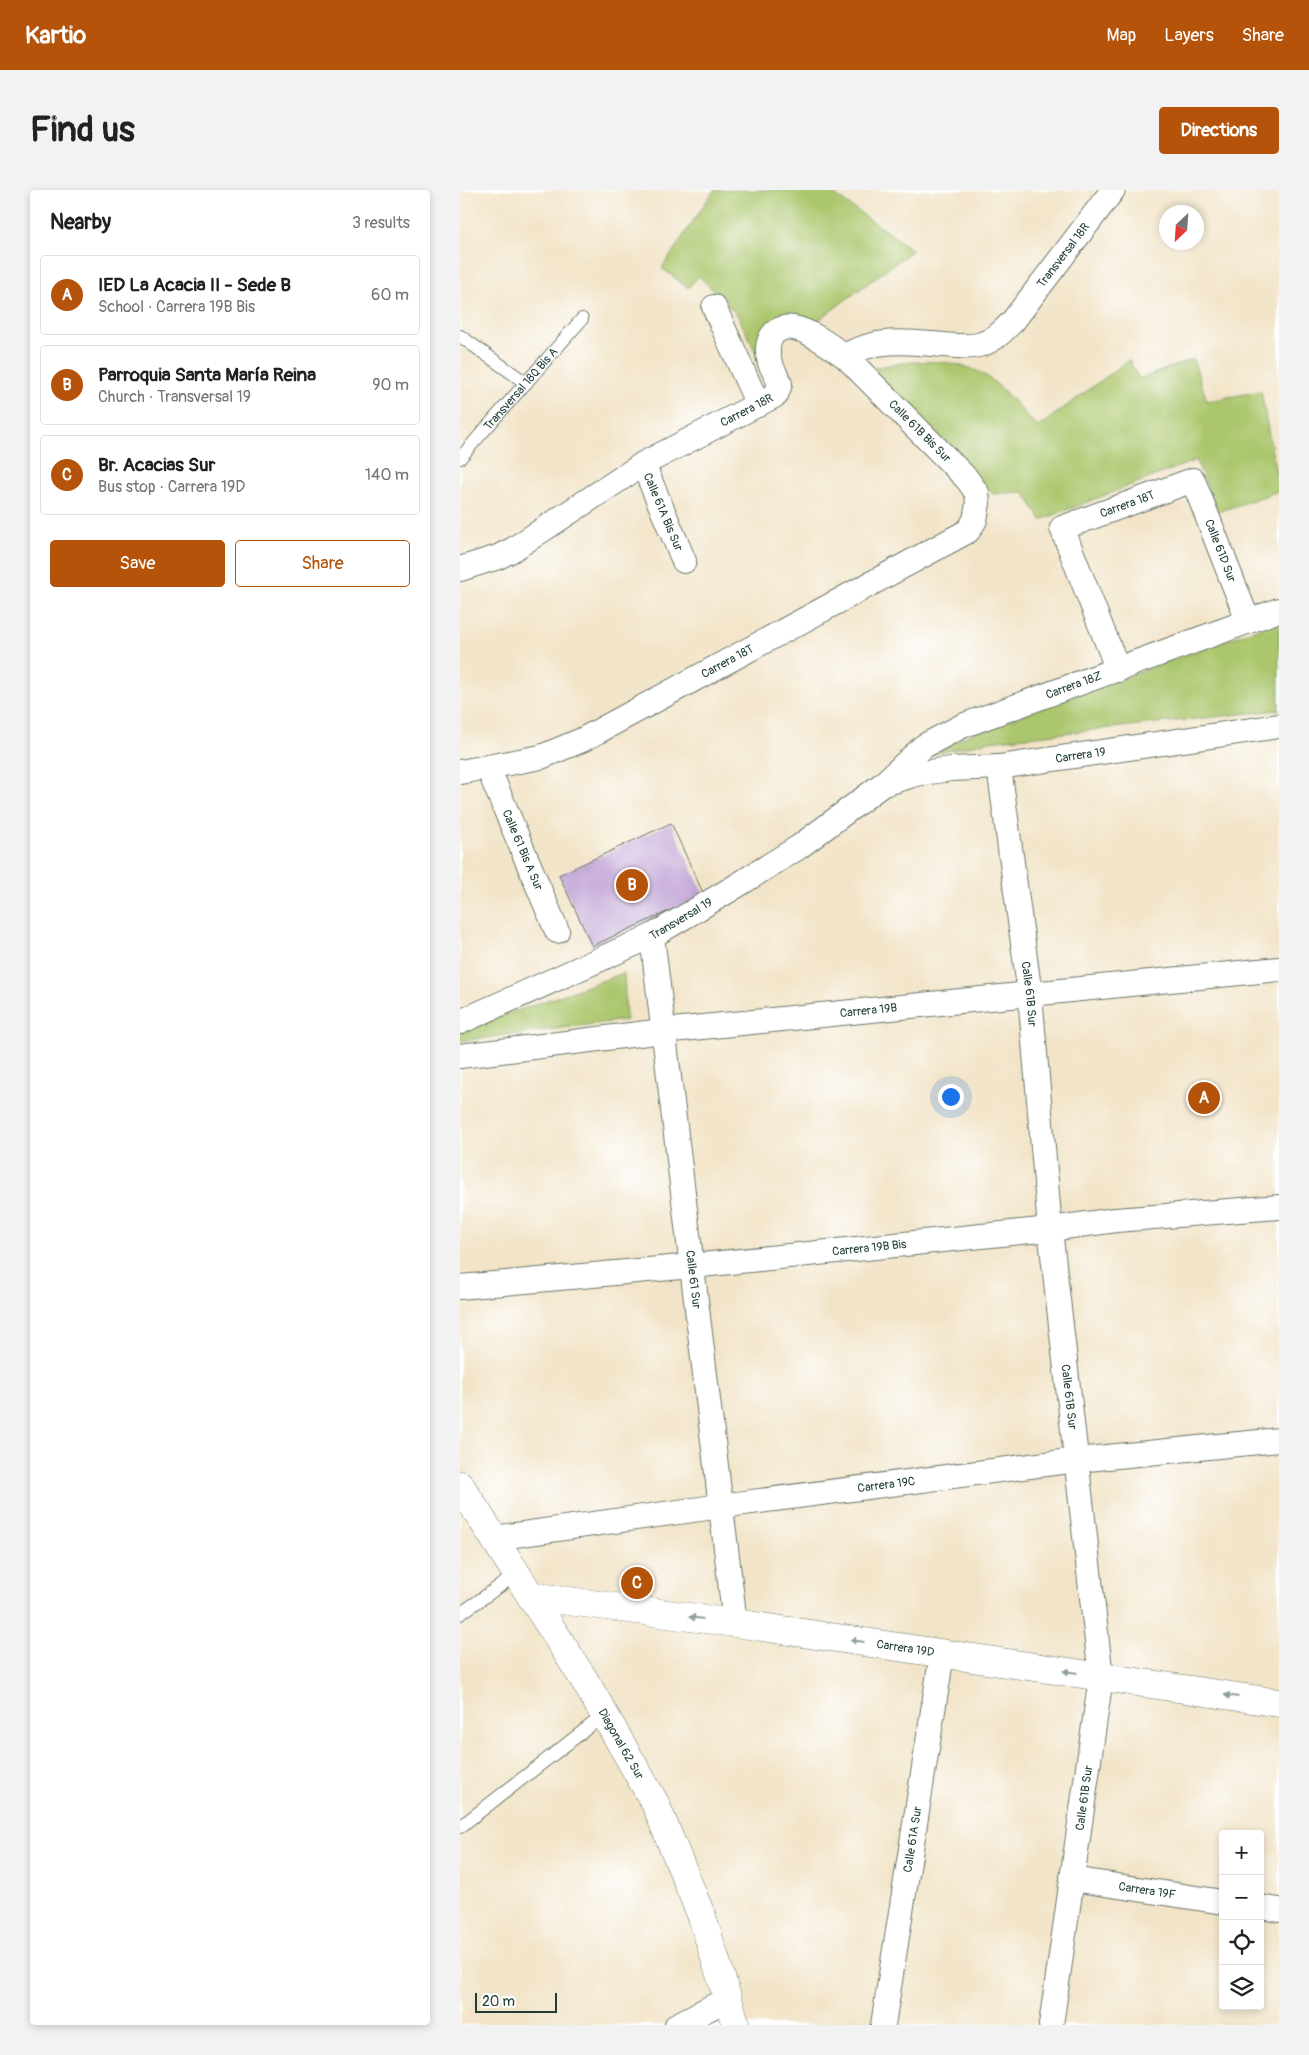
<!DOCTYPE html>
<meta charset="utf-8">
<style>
:root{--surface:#fff;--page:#f2f2f2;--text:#202124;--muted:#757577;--line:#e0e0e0;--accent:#b45309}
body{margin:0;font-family:Pangolin,sans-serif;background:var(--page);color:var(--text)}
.controls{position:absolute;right:15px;bottom:15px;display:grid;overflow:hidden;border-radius:5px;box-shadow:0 2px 8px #0003}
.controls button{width:45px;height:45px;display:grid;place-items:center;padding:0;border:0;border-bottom:1px solid var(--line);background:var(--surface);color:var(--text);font:25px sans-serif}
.compass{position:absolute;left:699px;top:15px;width:45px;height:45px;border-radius:50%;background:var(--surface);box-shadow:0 2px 8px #0003;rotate:205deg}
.scale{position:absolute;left:15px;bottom:12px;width:82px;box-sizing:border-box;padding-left:5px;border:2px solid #1f3d34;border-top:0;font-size:14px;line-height:18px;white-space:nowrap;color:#1f3d34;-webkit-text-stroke:4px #fff;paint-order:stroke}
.you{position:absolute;left:490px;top:906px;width:18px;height:18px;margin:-12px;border:4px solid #fff;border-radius:50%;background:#1a73e8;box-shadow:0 0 0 8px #1a73e833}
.badge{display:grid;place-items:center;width:32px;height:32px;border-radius:50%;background:var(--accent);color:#fff;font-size:16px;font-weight:700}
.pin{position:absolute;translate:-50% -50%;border:2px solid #fff;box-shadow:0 1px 5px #0006}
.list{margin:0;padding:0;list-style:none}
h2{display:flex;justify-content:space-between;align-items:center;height:65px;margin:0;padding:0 20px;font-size:21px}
h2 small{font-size:16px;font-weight:400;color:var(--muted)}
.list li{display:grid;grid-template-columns:32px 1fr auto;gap:15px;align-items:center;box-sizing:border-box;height:80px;margin:0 10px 10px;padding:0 10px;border:1px solid var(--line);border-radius:5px}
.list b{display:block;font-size:19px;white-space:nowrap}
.list p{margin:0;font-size:16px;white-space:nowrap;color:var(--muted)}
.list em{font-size:16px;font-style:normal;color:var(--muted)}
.actions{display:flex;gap:10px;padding:15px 20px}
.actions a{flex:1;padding:11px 0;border:1px solid var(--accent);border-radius:5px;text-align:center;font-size:18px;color:var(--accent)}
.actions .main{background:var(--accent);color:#fff}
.icon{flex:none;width:28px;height:28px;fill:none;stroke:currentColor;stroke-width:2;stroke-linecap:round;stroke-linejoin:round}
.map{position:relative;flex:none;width:819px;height:1835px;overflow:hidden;border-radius:5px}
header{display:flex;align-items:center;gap:30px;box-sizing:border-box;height:70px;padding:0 25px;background:var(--accent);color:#fff}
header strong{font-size:24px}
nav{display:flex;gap:28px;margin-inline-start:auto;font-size:18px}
.intro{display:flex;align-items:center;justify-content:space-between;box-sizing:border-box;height:120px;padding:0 30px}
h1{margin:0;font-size:35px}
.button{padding:12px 22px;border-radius:5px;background:var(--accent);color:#fff;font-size:18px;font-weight:700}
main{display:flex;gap:30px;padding:0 30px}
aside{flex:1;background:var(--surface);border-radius:5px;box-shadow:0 2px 8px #0003}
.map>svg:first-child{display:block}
.green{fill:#abc66c;stroke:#658250}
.building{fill:#c1a4d6}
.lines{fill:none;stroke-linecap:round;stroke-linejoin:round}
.service-casing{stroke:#697768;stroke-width:14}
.minor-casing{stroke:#697768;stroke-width:26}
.tertiary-casing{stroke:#697768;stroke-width:29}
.service{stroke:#fff;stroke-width:12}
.minor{stroke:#fff;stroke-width:24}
.tertiary{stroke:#fff;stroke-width:28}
.oneway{fill:#8f9e9a}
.labels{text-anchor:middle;stroke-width:4;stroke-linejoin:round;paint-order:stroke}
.street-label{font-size:12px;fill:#1f3d34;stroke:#fff}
</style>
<header>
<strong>Kartio</strong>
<nav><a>Map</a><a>Layers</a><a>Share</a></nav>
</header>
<div class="intro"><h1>Find us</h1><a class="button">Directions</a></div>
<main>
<aside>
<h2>Nearby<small>3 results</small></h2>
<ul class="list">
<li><span class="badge">A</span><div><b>IED La Acacia II - Sede B</b><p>School · Carrera 19B Bis</p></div><em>60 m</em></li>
<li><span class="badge">B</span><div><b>Parroquia Santa María Reina</b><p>Church · Transversal 19</p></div><em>90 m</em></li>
<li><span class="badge">C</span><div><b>Br. Acacias Sur</b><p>Bus stop · Carrera 19D</p></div><em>140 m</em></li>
</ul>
<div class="actions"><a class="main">Save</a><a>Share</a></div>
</aside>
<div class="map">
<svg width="819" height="1835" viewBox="0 0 819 1835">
<rect width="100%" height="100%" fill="#fff"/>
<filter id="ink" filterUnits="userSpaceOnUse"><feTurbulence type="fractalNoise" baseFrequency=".02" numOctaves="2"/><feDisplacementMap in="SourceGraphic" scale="10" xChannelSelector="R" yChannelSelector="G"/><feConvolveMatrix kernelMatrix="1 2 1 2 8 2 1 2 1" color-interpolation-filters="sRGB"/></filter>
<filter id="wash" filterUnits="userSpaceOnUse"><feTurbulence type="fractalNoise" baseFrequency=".0096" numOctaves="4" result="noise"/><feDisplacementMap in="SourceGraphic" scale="20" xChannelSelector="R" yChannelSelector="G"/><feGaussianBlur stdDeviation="1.12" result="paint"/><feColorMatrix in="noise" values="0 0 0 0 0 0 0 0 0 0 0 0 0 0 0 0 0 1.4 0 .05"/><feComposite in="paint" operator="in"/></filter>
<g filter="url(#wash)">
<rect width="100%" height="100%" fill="#f2e4c8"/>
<g class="green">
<path d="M254,0H368L453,60L357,131L337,126L321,128L299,169L278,126L239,86L228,98L202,78Z"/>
<path d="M733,169L747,211L801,201L819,301L758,322L736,270L581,330L564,302L533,304L410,179C447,170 496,165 529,188C547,201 562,222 578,237L669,170L679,189Z"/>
<path d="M819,431V520L530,551L470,565L508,545Z"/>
<path d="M164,783L166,830L0,851V841Z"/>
</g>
<g id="blocks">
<path class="building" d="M211,633L244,705L132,756L99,685Z"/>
</g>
</g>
<g filter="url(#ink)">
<use href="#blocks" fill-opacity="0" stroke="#697768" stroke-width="1"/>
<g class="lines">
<defs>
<g id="service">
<path d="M0,146L66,193"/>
<path id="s1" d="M0,268L122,129"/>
<path d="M0,1424L57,1384"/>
<path d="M0,1637L144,1525"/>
</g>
<g id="minor">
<path d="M254,117L298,215"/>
<path id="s2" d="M183,274L224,371"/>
<path id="s3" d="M0,379L38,367L52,360L183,274L316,205L320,194C317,187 313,180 310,173C303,151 314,132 338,139C355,144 370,156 385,166C417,147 449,152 484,155C496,156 510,158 522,154C535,150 544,140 553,131L653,0"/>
<path id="s4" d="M658,480L602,338L733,290L788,431"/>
<path id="s5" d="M539,577L570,805L590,1039L641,1487L591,1835"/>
<path id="s6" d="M28,578L97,741"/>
<path id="s7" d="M0,582L81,567L122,550L508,341L515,330L518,313L517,303L507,289L385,166"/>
<path id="s8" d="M427,593L456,584L491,579L539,577L819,536"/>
<path id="s9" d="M192,746L275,1433"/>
<path id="s10" d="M0,832L192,746L273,698L339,657L423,594L464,556L502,536L819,420"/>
<path id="s11" d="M0,866L203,841L819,779"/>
<path id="s12" d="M0,1097L232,1076L590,1039L656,1030L819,1017"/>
<path id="s13" d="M34,1348L261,1316L617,1270L819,1250"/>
<path id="s14" d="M612,1689L763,1712"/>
<path d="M800,1717L819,1720"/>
<path d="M217,1835L269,1808"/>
<path id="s15" d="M423,1835L482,1464"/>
</g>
<g id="tertiary">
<path id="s16" d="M0,1295L125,1491L195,1613L242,1727L276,1835"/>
<path id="s17" d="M71,1406L275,1433L819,1513"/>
</g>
</defs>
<use href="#service" class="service-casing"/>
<use href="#minor" class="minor-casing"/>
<use href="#tertiary" class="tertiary-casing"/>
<use href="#service" class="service"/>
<use href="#minor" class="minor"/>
<use href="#tertiary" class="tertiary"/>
</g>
<defs><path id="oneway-solid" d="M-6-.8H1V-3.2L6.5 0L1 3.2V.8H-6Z" transform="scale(1.25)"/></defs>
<g class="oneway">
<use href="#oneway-solid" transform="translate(236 1428) rotate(-172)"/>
<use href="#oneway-solid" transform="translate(397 1451) rotate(-172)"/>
<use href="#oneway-solid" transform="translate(610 1482) rotate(-172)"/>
<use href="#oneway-solid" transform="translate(771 1506) rotate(-172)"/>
</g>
</g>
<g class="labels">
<g class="street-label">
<text dy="4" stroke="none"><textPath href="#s3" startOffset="770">Transversal 18R</textPath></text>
<text dy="4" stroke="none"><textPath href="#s1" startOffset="92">Transversal 18Q Bis A</textPath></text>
<text dy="4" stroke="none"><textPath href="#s3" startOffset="329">Carrera 18R</textPath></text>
<text transform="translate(460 241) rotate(45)" y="4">Calle 61B Bis Sur</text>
<text dy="4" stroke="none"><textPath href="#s4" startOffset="222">Carrera 18T</textPath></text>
<text dy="4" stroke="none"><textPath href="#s2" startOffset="52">Calle 61A Bis Sur</textPath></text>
<text dy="4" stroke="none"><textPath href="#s4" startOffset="368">Calle 61D Sur</textPath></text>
<text dy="4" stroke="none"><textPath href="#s7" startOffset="292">Carrera 18T</textPath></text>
<text dy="4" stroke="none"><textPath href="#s10" startOffset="705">Carrera 18Z</textPath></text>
<text dy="4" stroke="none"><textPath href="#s8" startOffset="196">Carrera 19</textPath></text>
<text dy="4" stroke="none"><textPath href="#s6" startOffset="89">Calle 61 Bis A Sur</textPath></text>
<text dy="4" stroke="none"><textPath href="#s10" startOffset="244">Transversal 19</textPath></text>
<text dy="4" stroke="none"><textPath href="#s5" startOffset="229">Calle 61B Sur</textPath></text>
<text dy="4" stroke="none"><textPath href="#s11" startOffset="411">Carrera 19B</textPath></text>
<text dy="4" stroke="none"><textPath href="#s12" startOffset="411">Carrera 19B Bis</textPath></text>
<text dy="4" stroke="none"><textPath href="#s9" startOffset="346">Calle 61 Sur</textPath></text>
<text dy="4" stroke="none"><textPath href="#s5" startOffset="634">Calle 61B Sur</textPath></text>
<text dy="4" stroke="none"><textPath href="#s13" startOffset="396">Carrera 19C</textPath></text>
<text dy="4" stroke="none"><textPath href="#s17" startOffset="378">Carrera 19D</textPath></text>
<text dy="4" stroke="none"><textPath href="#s16" startOffset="305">Diagonal 62 Sur</textPath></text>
<text transform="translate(624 1608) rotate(-82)" y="4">Calle 61B Sur</text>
<text dy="4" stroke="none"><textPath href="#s15" startOffset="188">Calle 61A Sur</textPath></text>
<text dy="4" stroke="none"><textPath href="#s14" startOffset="76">Carrera 19F</textPath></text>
</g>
</g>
</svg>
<div class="controls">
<button>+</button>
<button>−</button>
<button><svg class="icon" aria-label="locate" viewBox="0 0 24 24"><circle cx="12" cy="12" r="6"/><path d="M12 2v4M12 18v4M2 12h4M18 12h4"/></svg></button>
<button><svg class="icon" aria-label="layers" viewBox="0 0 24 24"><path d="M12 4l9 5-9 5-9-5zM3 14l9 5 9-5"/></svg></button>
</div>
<svg class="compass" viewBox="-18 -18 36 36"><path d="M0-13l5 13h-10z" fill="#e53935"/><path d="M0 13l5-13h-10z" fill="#757577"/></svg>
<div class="scale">20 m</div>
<div class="you"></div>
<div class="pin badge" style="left:744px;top:908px">A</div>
<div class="pin badge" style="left:172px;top:695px">B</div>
<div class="pin badge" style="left:177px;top:1393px">C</div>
</div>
</main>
